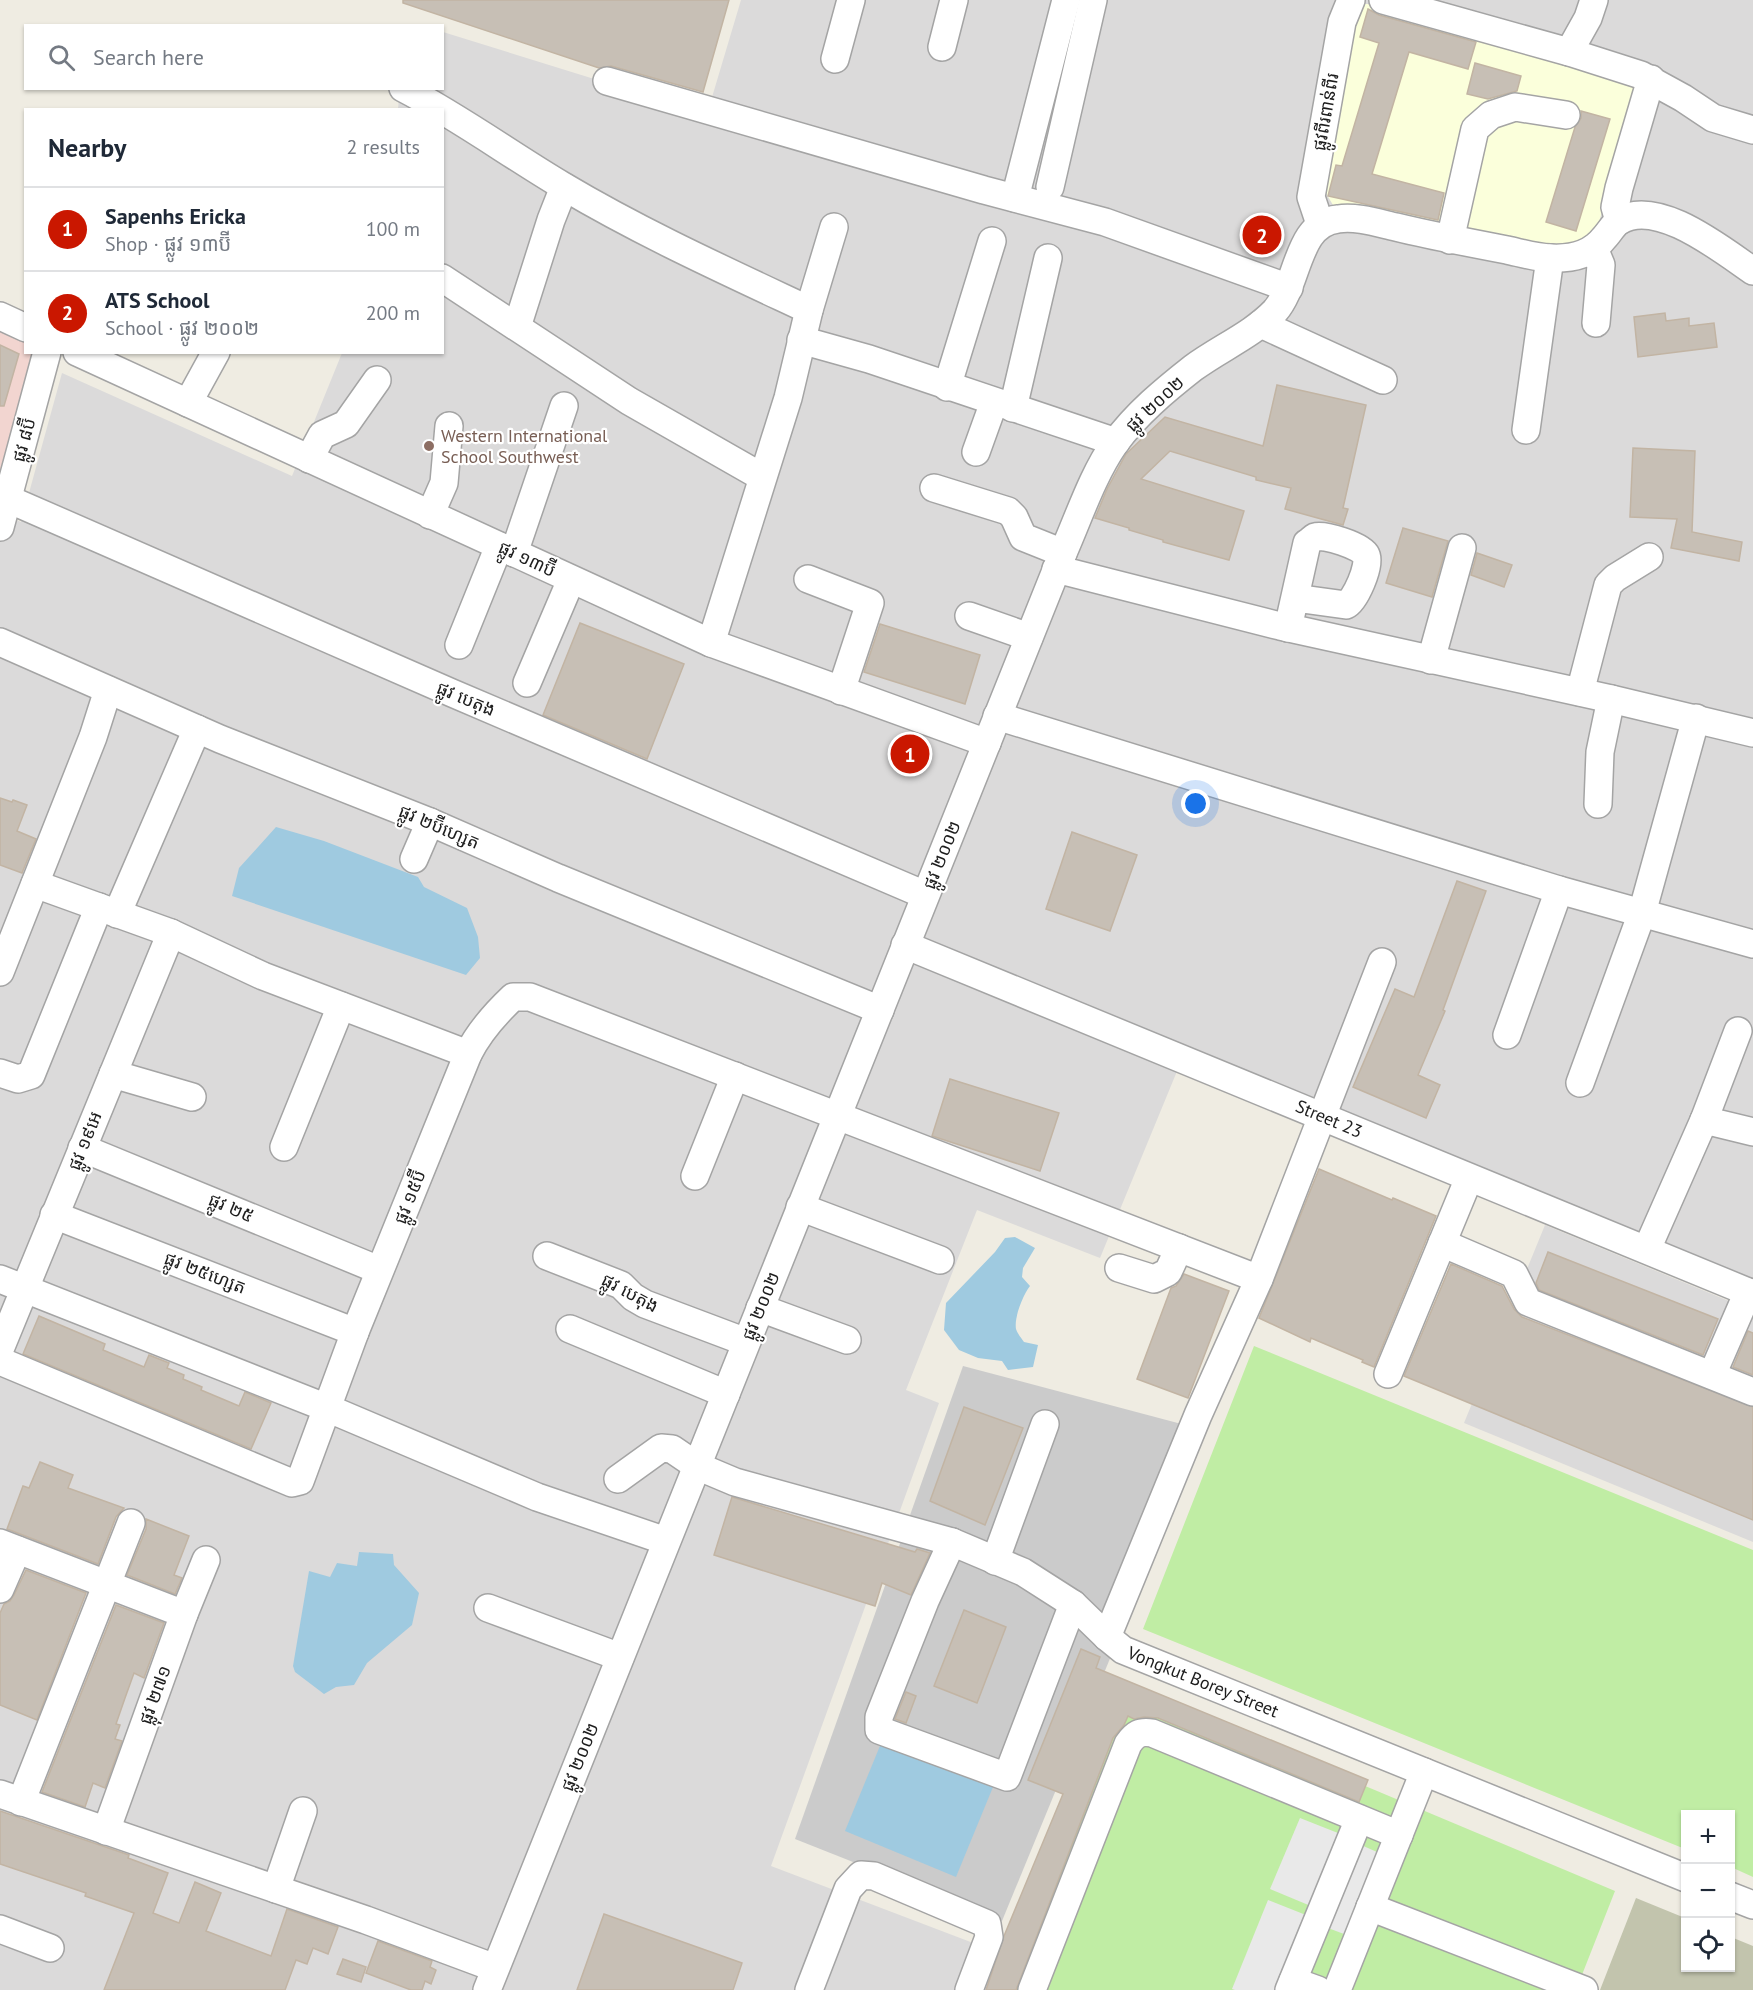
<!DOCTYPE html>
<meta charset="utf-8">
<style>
:root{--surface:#fff;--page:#f6f6f7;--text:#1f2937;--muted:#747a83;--line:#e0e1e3;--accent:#ca1700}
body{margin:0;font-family:"PT Sans","Noto Sans Khmer",sans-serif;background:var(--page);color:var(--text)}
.controls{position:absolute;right:18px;bottom:18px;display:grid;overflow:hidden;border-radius:0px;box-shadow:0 2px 4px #0004}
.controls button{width:54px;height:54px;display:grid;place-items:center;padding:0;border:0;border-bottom:2px solid var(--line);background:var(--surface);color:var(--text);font:30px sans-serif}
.you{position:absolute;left:1196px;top:804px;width:21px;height:21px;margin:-15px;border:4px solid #fff;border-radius:50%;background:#1a73e8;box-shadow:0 0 0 9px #1a73e833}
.badge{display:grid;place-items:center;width:39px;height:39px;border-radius:50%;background:var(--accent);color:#fff;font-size:20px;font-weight:700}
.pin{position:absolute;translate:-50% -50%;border:3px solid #fff;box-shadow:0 2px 6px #0006}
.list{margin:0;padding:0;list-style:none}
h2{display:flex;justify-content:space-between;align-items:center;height:78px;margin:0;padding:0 24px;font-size:26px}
h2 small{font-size:20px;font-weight:400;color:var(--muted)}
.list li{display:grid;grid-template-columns:39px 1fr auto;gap:18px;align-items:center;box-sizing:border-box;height:84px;padding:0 24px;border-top:2px solid var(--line)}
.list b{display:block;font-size:22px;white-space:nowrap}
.list p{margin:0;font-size:20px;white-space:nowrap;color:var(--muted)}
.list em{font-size:20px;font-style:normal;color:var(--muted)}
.icon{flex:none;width:33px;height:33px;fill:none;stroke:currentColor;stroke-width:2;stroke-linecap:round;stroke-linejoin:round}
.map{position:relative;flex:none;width:1753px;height:1990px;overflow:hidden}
.search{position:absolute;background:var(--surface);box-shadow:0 2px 4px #0004;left:24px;top:24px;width:420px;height:66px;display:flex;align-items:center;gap:15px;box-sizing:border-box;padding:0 21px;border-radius:0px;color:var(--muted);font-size:22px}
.panel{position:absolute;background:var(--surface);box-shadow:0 2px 4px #0004;left:24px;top:108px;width:420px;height:246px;border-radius:0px}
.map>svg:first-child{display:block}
.residential{fill:#dbdada}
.commercial{fill:#f2d5d0}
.education{fill:#fbffdb}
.religious{fill:#cbcbcb}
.construction{fill:#c2c4ad}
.grass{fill:#c0eda4}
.parking{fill:#e9e9e9}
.water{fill:#9fcae0}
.building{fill:#c7bfb5;stroke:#c2b4a3;stroke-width:1.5}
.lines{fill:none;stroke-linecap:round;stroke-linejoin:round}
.minor-casing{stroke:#a4a4a4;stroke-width:30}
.minor{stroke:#fff;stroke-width:27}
.education-dot{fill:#8d6e63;stroke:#fff;stroke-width:2}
.labels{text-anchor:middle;stroke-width:4.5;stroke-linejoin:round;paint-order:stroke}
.street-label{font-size:18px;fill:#1d1d1d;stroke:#fff}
.education-label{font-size:18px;fill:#785e54;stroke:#fff;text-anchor:start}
</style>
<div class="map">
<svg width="1753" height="1990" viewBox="0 0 1753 1990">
<rect width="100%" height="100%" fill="#efece2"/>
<g class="residential">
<path d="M741,0H1753V1279L1187,1047L1100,1258L977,1210L906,1390L939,1403L771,1866L1010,1957L997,1990H0V513L21,522L62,373L292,476L342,353L442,352V110L398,109L400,89L442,88L443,32L707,114Z"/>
<path d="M1545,1225L1753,1311V1542L1464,1423Z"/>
</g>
<path class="commercial" d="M0,326L25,338L26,352L34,353L0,486Z"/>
<path class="education" d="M1365,4H1379L1633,82L1635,102L1593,242L1572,250L1333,205L1324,190L1356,14Z"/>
<path class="religious" d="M963,1366L1204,1430L1002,1921L795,1839Z"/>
<path class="construction" d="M1636,1898L1685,1918L1686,1968H1730L1731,1937L1753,1946V1990H1600Z"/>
<g class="grass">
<path d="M1254,1346L1753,1550V1877L1731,1867L1730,1814H1686L1685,1849L1143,1629Z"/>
<path d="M1132,1688L1615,1891L1576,1990H1013Z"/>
</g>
<g class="parking">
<path d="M1300,1818L1348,1837L1318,1909L1270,1889Z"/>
<path d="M1361,1845L1377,1852L1344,1934L1328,1928Z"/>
<path d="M1268,1900L1316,1919L1288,1990H1235L1232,1989Z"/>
</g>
<g class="water">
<path d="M276,827L324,841L418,877L424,887L467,908L478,937L480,958L466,975L232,896L239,868Z"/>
<path d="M1015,1237L1035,1248L1023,1268L1022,1277L1030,1286C1023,1295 1014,1317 1016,1329C1017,1333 1022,1339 1024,1342L1038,1345L1033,1367L1008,1370L1002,1361L978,1358L959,1350L944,1330L946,1303L995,1252L1005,1238Z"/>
<path d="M359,1552L393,1554L394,1565L419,1593L412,1625L367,1663L354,1685L336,1687L324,1694L295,1672L293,1666L309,1571L330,1577L337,1563L357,1566Z"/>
<path d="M882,1741L993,1787L956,1877L845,1831Z"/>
</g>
<g class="building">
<path d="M403,0H729L703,92L611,66L599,68L403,3Z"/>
<path d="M1368,9L1379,15L1476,42L1468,69L1409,52L1372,174L1444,193L1438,220L1328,196L1336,165L1342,166L1379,43L1360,37Z"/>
<path d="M1475,63L1521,76L1517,91L1488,99L1467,94Z"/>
<path d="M1581,111L1610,119L1576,231L1546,222L1575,127L1581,118Z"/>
<path d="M1665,313L1666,321L1689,318V326L1714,323L1717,347L1638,357L1634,317Z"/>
<path d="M0,345L19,354L4,406H0Z"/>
<path d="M1277,385L1366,405L1343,508L1348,509L1343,525L1285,509L1291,488L1256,480V477L1170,451L1141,479L1244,511L1229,560L1163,542V540L1129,530V528L1095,518L1107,489L1126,454L1165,417L1263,446Z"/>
<path d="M1633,448L1695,451L1692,532L1742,542L1739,561L1671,548L1677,519L1630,517Z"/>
<path d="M1403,528L1448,541L1432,597L1386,583Z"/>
<path d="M1477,553L1512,565L1504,587L1471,575Z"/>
<path d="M580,623L684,664L647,759L543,715Z"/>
<path d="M880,624L980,655L965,704L864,672Z"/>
<path d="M0,798L12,802L13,800L27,805L17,831L36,839L22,873L0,865Z"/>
<path d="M1072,832L1137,855L1110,931L1046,909Z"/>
<path d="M1457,881L1486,891L1443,1010L1445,1011L1418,1075L1440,1085L1426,1118L1353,1087L1395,989L1414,997Z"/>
<path d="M950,1079L1059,1113L1040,1171L932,1136Z"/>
<path d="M1319,1169L1392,1200L1393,1198L1436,1216L1374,1367L1362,1362L1363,1360L1311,1338L1310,1342L1259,1318Z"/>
<path d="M1548,1252L1718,1319L1703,1355L1539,1290L1536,1283Z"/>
<path d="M1451,1264L1502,1286L1514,1309L1522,1317L1753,1407V1520L1404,1376Z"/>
<path d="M1184,1274L1229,1291L1188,1398L1137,1379L1171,1288L1176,1286Z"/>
<path d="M39,1316L105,1344L103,1350L144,1367L149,1355L169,1363L167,1368L184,1375L183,1379L202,1387L201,1390L239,1406L245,1392L271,1403L251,1449L23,1354Z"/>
<path d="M1748,1331L1753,1333V1375L1733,1367Z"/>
<path d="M964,1407L1023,1428L985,1525L930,1501Z"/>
<path d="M40,1462L73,1475L68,1488L124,1508L116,1517L98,1564L7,1529L23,1486L29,1488Z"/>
<path d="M732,1497L915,1552L917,1549L930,1553L911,1595L882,1583L875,1606L714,1555Z"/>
<path d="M146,1519L189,1536L174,1575L182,1578L175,1594L127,1575L146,1529Z"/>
<path d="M26,1570L86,1593L37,1720L0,1705V1613L4,1604L10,1601L14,1595Z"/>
<path d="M116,1605L164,1623L144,1678L134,1673L125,1698L116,1724L120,1725L115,1739L122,1741L105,1788L93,1783L85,1807L42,1792Z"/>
<path d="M964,1610L1006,1627L977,1703L934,1686Z"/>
<path d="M1081,1649L1100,1657L1096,1668L1368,1780L1359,1802L1158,1718L1144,1717L1134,1719L1128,1716L1124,1725L1113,1738L1016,1990H986L1004,1936L1063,1794L1028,1780Z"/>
<path d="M906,1692L916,1696L906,1723L895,1719Z"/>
<path d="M0,1811L129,1855L128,1858L168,1873L153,1913L179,1923L195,1882L221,1893L206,1931L271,1956L287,1909L338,1927L328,1954L313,1948L307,1964L296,1960L285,1990H104L134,1913L85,1896L86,1893L0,1864Z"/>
<path d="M604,1914L742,1963L733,1990H577Z"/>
<path d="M378,1941L432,1961L430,1967L436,1970L431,1984L425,1981L422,1990H411L366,1973Z"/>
<path d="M343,1959L366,1967L361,1982L337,1974Z"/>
</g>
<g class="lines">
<defs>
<g id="minor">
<path d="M1383,0L1569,52L1641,75L1683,98L1713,118L1753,130"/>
<path d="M942,47L954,0"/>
<path d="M1569,52L1588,18L1594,0"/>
<path d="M835,59L851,0"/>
<path d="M607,81L984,190L1105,222L1289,288"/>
<path d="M403,88C459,117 509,154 563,186C642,233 726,271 809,310"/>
<path d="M1050,187L1093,0"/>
<path d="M1015,198L1066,0"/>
<path d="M1619,221L1615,207L1619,188L1651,79"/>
<path d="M1320,224L1311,197L1342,22L1351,0"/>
<path d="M1450,240L1475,129L1491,115L1515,107L1566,115"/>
<path d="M1594,248L1601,265L1596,323"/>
<path d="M442,278L629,401L762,477"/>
<path d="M0,316L26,328"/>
<path d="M1261,324L1383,380"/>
<path d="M517,327L551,220L564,187"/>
<path d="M801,340L869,359L1116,442"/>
<path d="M77,352L711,643L987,743"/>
<path d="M947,387L992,241"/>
<path d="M188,403L216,352"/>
<path d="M1013,408L1048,258"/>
<path d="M1526,430L1550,258"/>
<path d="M976,452L994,402"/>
<path d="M309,459L322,435L346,424L377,380"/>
<path d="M934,488L1008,511L1014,517L1023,537L1063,553"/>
<path d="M8,499L452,693L925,895"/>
<path d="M430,515L444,483L449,426"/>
<path d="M0,527L47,352"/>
<path d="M514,553L564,406"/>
<path d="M1056,569L1280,626L1611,699L1753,733"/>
<path d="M808,579L870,603L841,691"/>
<path d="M969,616L1029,637"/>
<path d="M1288,628L1307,543C1309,542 1313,538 1315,537C1324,534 1362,546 1366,555C1371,565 1355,601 1346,605L1295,598"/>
<path d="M0,642L220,739L430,822L558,878L880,1010"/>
<path d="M711,643L788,398L809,310L834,227"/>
<path d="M459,645L499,546"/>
<path d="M1431,660L1462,548"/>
<path d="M527,683L571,580"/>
<path d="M1580,692L1608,585L1615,578L1649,557"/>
<path d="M997,716L1559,890L1753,944"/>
<path d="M1598,804L1600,752L1611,699"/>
<path d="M414,859L430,822"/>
<path d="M35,884L171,933L263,976L468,1054"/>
<path d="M117,914L197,729"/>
<path d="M905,945L1753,1294"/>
<path d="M0,972L93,737L108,690"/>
<path d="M1507,1035L1559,890"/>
<path d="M0,1073L18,1079L31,1075L99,907"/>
<path d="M113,1074L192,1097"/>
<path d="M1580,1083L1642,913L1696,718"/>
<path d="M1704,1120L1753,1132"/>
<path d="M284,1147L341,1006"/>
<path d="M82,1148L379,1270"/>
<path d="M695,1176L735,1076"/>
<path d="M800,1207L940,1260"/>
<path d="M54,1215L355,1332"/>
<path d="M1442,1243L1514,1274L1528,1302L1753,1392"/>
<path d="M1647,1249L1704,1120L1738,1031"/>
<path d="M547,1256L621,1285L633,1297L645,1304L746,1342"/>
<path d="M1119,1268L1154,1279L1168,1272L1179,1248"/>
<path d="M0,1279L327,1408L537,1497L666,1541"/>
<path d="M760,1308L847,1340"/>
<path d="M570,1329L726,1394"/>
<path d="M0,1349L171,933"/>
<path d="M0,1361L292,1483L300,1481L355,1332L468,1054C479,1032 495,1014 513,997H530L1259,1279"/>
<path d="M1388,1374L1469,1178"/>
<path d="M1712,1375L1748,1292"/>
<path d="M618,1479L661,1448L672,1449L697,1466L735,1482L952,1542L1023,1572L1073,1604L1107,1637L1123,1650L1686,1878"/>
<path d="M952,1542L925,1601L879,1717V1730L1007,1777L1073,1604"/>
<path d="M0,1543L184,1614"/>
<path d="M995,1561L1045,1424"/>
<path d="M0,1589L17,1550"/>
<path d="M488,1608L620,1657"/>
<path d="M1107,1637L1198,1415L1259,1279L1382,962"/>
<path d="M0,1794L366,1920L495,1968"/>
<path d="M21,1802L131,1523"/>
<path d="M106,1831L184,1614L206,1560"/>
<path d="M276,1889L303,1811"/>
<path d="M1730,1896L1753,1905"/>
<path d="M1370,1907L1584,1990"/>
<path d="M0,1929L50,1948"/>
<path d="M1293,1981L1318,1990"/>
<path d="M487,1990L1063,553C1079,517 1092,476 1115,443C1136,414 1165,390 1193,368C1220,348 1252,335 1275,311C1299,284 1296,223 1338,219C1356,216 1378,223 1396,227C1433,236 1470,243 1507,250C1521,253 1537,258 1551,258C1571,259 1591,255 1604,238C1609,233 1613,225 1619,221C1657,197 1722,250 1753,271"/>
<path d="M809,1990L848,1889L861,1875L874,1876L987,1924L989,1937L969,1990"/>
<path d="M1032,1990L1128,1744C1135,1734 1140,1731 1152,1733L1399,1835"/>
<path d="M1289,1990L1359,1819"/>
<path d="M1337,1990L1424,1772"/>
</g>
</defs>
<use href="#minor" class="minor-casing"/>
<use href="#minor" class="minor"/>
</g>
<circle class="education-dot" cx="429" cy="446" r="6"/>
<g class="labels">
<g class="street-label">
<text transform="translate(1326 112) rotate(-80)" y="6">ផ្លូវពីរពាន់ពីរ</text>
<text transform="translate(1155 404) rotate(-43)" y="6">ផ្លូវ ២០០២</text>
<text transform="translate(24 440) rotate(-75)" y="6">ផ្លូវ ៨ប៊ី</text>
<text transform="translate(527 559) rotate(25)" y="6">ផ្លូវ ១៣ប៊ី</text>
<text transform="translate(466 699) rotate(23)" y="6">ផ្លូវ បេតុង</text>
<text transform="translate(439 827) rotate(23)" y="6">ផ្លូវ ២ប៊ីហ្សេត</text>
<text transform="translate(942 855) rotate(-68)" y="6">ផ្លូវ ២០០២</text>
<text transform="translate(1329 1119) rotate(23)" y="6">Street 23</text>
<text transform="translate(85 1141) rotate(-68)" y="6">ផ្លូវ ១៩អេ</text>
<text transform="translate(410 1197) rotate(-68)" y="6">ផ្លូវ ១៥ប៊ី</text>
<text transform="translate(231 1208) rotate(23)" y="6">ផ្លូវ ២៥</text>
<text transform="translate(205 1273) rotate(21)" y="6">ផ្លូវ ២៥ហ្សេត</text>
<text transform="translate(630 1293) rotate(28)" y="6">ផ្លូវ បេតុង</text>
<text transform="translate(761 1306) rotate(-68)" y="6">ផ្លូវ ២០០២</text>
<text transform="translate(1203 1682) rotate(22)" y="6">Vongkut Borey Street</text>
<text transform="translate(155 1695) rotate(-70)" y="6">ផ្លុវ ២៧១</text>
<text transform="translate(580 1757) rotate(-68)" y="6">ផ្លូវ ២០០២</text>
</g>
<g class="education-label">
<text x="441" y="442">Western International<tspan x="441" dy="21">School Southwest</tspan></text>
</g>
</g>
</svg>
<div class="controls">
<button>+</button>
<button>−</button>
<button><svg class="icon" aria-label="locate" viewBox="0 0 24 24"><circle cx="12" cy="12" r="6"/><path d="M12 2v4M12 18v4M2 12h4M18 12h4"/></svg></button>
</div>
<div class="you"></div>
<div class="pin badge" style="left:910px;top:754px">1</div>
<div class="pin badge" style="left:1262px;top:235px">2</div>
<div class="search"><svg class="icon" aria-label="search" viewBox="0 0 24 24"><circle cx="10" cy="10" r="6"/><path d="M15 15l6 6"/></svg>Search here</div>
<section class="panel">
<h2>Nearby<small>2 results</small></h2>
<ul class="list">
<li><span class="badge">1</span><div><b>Sapenhs Ericka</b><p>Shop · ផ្លូវ ១៣ប៊ី</p></div><em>100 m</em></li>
<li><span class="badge">2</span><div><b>ATS School</b><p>School · ផ្លូវ ២០០២</p></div><em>200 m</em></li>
</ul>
</section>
</div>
